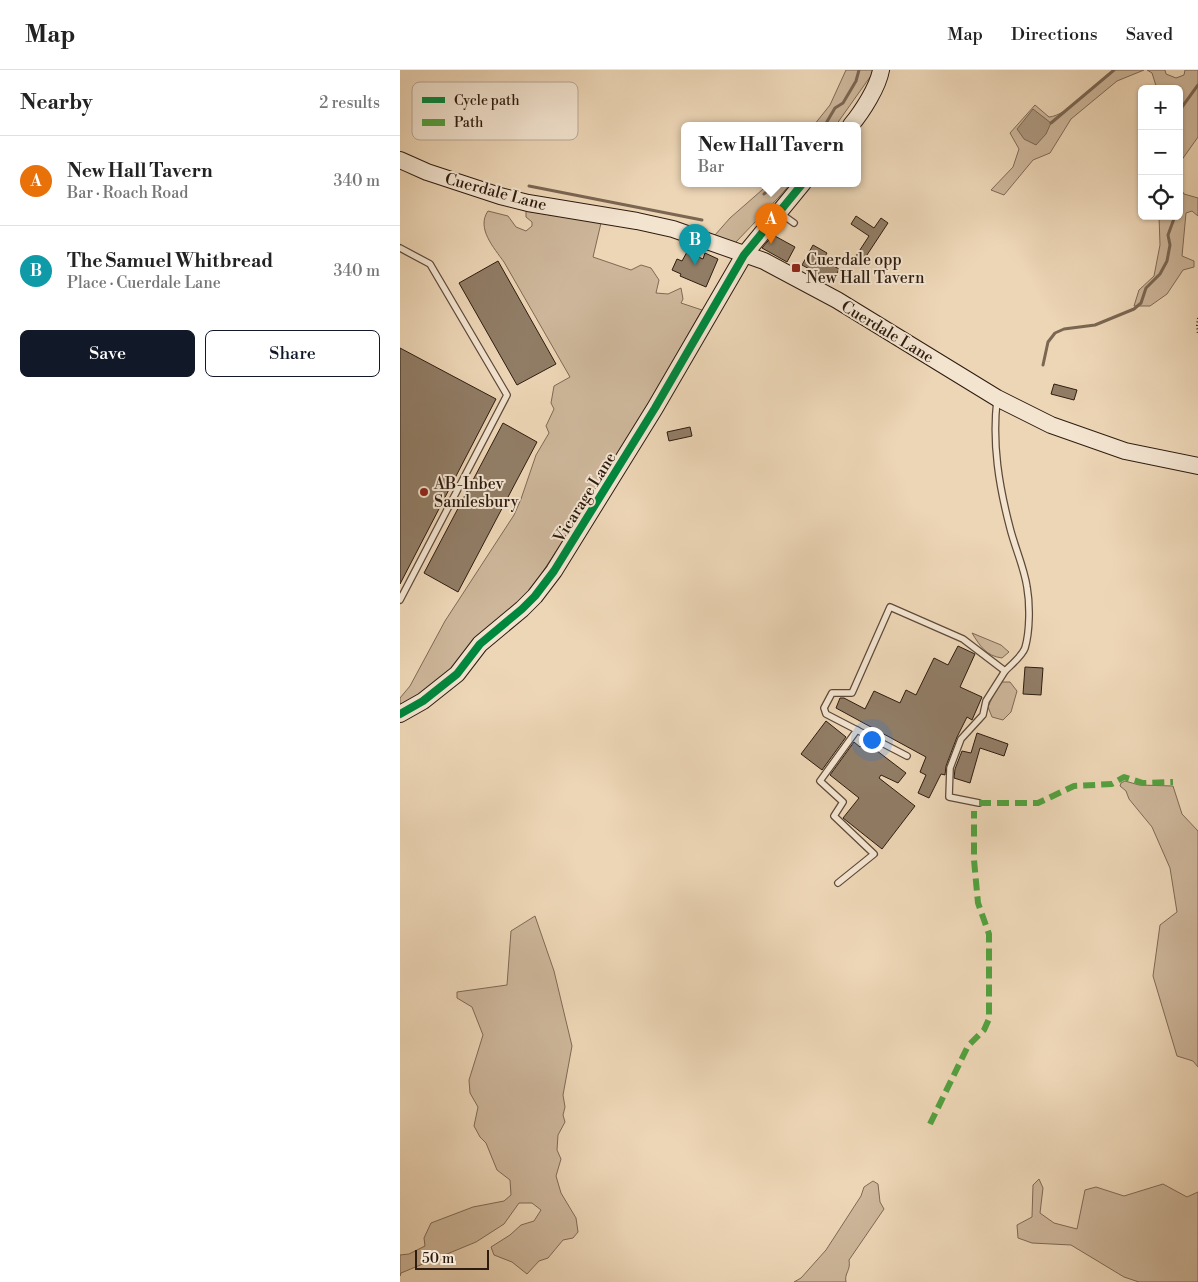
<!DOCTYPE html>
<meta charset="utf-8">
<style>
:root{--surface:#fff;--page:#f2f2f2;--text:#222;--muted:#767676;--line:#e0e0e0;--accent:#111827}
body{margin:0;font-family:"Libre Bodoni",serif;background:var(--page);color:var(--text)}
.controls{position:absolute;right:15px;top:15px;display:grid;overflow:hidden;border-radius:8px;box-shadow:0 1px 4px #0004}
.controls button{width:45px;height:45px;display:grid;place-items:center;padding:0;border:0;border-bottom:1px solid var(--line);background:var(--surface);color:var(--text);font:25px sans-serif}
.scale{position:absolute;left:15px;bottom:12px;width:74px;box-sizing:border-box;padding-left:5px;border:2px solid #2e1c10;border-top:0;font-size:14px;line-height:18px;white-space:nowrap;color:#2e1c10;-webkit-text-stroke:4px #f3e4d0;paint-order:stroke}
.you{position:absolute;left:471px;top:669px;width:18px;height:18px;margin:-12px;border:4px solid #fff;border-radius:50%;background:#1a73e8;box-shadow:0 0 0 8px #1a73e833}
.badge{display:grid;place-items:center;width:32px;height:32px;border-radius:50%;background:var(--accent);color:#fff;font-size:16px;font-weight:700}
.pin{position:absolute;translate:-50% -41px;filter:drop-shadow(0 1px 2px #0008)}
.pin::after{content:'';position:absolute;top:26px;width:18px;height:15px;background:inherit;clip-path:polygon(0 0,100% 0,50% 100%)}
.popup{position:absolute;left:281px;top:52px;width:180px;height:65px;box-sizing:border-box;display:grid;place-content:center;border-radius:8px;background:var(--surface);filter:drop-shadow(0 1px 4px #0005);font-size:16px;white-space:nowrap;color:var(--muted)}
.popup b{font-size:19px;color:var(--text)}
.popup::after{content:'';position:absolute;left:50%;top:100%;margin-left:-10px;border:10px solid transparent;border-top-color:var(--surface)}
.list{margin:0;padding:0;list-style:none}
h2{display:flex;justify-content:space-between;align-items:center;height:65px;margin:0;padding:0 20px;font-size:21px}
h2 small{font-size:16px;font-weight:400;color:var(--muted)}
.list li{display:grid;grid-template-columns:32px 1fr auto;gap:15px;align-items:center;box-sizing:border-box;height:90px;padding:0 20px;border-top:1px solid var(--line)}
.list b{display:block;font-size:19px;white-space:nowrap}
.list p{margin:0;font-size:16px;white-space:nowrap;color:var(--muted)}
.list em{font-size:16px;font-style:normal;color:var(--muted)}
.actions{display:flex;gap:10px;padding:15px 20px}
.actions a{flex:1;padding:11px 0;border:1px solid var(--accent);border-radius:8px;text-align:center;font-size:18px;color:var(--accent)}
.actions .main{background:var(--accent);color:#fff}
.icon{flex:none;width:28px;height:28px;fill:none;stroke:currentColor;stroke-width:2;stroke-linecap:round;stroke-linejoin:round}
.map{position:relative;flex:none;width:798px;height:1212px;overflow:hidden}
header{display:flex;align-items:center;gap:30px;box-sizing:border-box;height:70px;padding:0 25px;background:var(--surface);border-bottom:1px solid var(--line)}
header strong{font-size:24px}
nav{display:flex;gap:28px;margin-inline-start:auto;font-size:18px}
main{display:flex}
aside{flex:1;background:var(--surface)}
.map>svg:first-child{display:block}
.green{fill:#cdb69a;stroke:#7e6955}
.water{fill:#ac977e;stroke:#7a6652}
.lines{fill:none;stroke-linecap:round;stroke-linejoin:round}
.stream{stroke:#7a6652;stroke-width:3}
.building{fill:#917d66;stroke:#2e1c10}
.lane-casing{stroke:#5e4a3a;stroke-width:8}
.secondary-casing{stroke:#2e1c10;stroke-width:18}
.path{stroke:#2e1c10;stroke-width:2;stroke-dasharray:1 2.5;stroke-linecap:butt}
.lane{stroke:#f3e4d0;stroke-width:5.5}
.secondary{stroke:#f3e4d0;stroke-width:16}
.quiet{stroke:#52a13f;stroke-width:6;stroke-dasharray:12 6;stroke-linecap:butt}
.cycleway-casing{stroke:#f3e4d0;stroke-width:11}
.cycleway{stroke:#00873e;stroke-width:8}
.poi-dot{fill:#8f2418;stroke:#f3e4d0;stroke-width:2}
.labels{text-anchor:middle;stroke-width:4;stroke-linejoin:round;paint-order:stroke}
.street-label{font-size:16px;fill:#2e1c10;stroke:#f3e4d0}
.poi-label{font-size:16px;fill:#2e1c10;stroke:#f3e4d0;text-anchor:start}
.key{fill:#f3e4d0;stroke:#b8a896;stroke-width:1}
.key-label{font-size:14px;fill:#2e1c10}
</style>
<header>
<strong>Map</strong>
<nav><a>Map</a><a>Directions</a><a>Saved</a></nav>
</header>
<main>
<aside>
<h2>Nearby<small>2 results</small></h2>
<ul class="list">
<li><span class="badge" style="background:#e8710a">A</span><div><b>New Hall Tavern</b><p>Bar · Roach Road</p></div><em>340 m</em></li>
<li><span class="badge" style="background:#0f9aa8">B</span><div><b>The Samuel Whitbread</b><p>Place · Cuerdale Lane</p></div><em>340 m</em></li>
</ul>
<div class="actions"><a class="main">Save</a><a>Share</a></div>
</aside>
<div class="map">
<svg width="798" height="1212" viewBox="0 0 798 1212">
<rect width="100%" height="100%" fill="#edd6b6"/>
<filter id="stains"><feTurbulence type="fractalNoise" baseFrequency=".004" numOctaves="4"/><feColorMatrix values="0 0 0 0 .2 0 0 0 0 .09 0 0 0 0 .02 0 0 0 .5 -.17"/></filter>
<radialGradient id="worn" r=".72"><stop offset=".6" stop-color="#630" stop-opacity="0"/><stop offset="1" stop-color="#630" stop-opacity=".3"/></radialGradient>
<g class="green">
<path d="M446,0H475L436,55H414L430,35Z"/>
<path d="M713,0H744L717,11L671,49L650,83L633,90L604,125L591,120L613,97L619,79L610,63L635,35L649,47C667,46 699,12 713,0Z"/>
<path d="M747,0H765L766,4L776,8L784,5L785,0H798V67L781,91L779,95V19H757L752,3Z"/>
<path d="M370,113H391L379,127L335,173L315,165L330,148Z"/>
<path d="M779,116L784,124L798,128V146L792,141L786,143L782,186L794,191V197L783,200L767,224L750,236H734L739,220L754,206L760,175L759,146H779Z"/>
<path d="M88,141L108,146L116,157L126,161L132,156V152L126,147V141L201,153L193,187L231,200L241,195L251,198L259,210L256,223L268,224L281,218L283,229L281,233L302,240L241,349L142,503L123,529L55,596L0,639V628L10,616L45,551L114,445L121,429L136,385L149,363L146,356L154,339L151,333L154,316L170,307L104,192C94,178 76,158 88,141Z"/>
<path d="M572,563L601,575L609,582L602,588C586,586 580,576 572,563Z"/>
<path d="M599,612H610L617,621L611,642L603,650L592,647L588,637Z"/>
<path d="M725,711L739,715L773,716L782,744L798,761V997L793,991L777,986L753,906L760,855L777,842L770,798L752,757L729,729L726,721L720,716L721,713Z"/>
<path d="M135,846L154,901L172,976L163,1025L165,1037L163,1045L165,1052L158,1065L157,1080L161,1089L156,1106L161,1123L176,1148L178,1162L173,1168L163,1170L148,1188L139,1191L127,1204L112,1192L94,1185L91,1177L110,1165L121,1155L134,1151L141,1140L132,1133H119L104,1154L76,1172L1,1203L0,1206V1185L9,1184L25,1176L24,1168L31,1153L73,1137L104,1131L111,1125L110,1110L97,1100L86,1073L80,1067L74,1056L78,1037L70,1023L69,1010L83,965L72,937L57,928V922L107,915L111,861Z"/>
<path d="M639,1109L643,1118L640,1143L654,1153L677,1159L685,1120L696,1117L724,1126L763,1114L787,1127L798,1122V1212H739L724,1207L671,1175L632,1173L618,1168L617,1155L632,1147L633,1115Z"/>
<path d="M473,1111L478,1114L480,1132L484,1139L449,1190C451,1201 444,1203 446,1212H394L401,1208L426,1180L461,1126L464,1117Z"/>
</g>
<path class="water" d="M633,39L651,53L646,64L636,75L624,69L617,59Z"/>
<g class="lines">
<g class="stream">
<path d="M779,48L782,37L798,15"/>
<path d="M651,53L714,0"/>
<path d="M425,55L435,38L443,33L456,11L459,0"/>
<path d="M129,116L302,150"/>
<path d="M364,124L376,113"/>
<path d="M779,129V141"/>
<path d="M643,295L648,272L655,263L664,259L695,255L734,239L741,233L746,218L760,204L767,191L770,175L768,165L775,146"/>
</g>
</g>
<g class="building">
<path d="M456,146L474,158L481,148L488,153L463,191L456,186L469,166L451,154Z"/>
<path d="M373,165L395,177L387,192L362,178Z"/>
<path d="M413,175L427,183L423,190L439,199L433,212L402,195Z"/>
<path d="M287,182L303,189L305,183L318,189L306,217L280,206L281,204L272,200L277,189L282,191Z"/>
<path d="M98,191L156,294L117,315L59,213Z"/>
<path d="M0,278L96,329L0,514Z"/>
<path d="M654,314L677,320L674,330L651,324Z"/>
<path d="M103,353L137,372L58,522L24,503Z"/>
<path d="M290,357L292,366L269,371L267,362Z"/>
<path d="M558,576L575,584L560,617L582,627L572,650L567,647L557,667L546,696L545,705L541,704L529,728L518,723L526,705L520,702L526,687L436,638L440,628H444L465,639L474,621L500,633L506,620L516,625L534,588L548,595Z"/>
<path d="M625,597L643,598L641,625L623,624Z"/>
<path d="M426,651L446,667L422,700L401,684Z"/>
<path d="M577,663L608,674L604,686L580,678L570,713L554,708L555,699L562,681L571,683Z"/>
<path d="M464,671L506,703L498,713L481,705L479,708L515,736L482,779L443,748L459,728L430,705L454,672L460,677Z"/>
</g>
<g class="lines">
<defs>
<g id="lane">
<path d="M380,143L394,153"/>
<path d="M0,178L30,194L107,325L0,530"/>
<path d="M507,686L426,644L424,638L432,623H452L490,537L563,569L605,601C611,595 622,586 625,578C630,561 630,534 627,517C624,497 615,478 610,458C599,416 592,374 597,330"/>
<path d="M579,733L549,727L550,698L561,669L583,645L586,631L605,601"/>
<path d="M438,813L474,784L434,746L443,732L420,711L457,660"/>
</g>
<g id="secondary">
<path d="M451,55C462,42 478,17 481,0"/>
<path d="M0,90L27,102L100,126L128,133L237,151L273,159L364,191L437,230L597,328L651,355L725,381L798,396"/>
<path d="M0,644L23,631L57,604L80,574L122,539L135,526L154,501L255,338L344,185L403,113"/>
</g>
</defs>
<use href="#lane" class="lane-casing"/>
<use href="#secondary" class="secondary-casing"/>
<path class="path" d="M798,248L797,255L798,265"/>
<use href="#lane" class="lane"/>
<use href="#secondary" class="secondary"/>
<g class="quiet">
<path d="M579,733H638L674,716L712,714L724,707L743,713L773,712"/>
<path d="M530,1054L568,976L584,960L589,949V864L578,833L574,790V741"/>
</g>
<defs>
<path id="cycleway" d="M0,644L23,631L57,604L80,574L122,539L135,526L154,501L255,338L344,185L403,113"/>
</defs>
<use href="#cycleway" class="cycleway-casing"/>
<use href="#cycleway" class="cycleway"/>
</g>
<g class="poi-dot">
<rect x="391" y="193" width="10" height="10" rx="2.5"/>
<circle cx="24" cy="422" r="5"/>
</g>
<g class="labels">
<g class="street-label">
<text transform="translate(96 121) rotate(15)" y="6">Cuerdale Lane</text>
<text transform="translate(488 261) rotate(31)" y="6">Cuerdale Lane</text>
<text transform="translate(184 427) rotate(-58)" y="6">Vicarage Lane</text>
</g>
<g class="poi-label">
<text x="406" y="195">Cuerdale opp<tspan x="406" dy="18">New Hall Tavern</tspan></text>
<text x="34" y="419">AB-Inbev<tspan x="34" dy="18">Samlesbury</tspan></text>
</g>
</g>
<rect x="12" y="12" width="166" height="58" rx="8" class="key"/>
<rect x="22" y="27" width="23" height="6" fill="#00873e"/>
<rect x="22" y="49" width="23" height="7" fill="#52a13f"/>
<g class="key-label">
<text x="54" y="35">Cycle path</text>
<text x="54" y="57">Path</text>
</g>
<rect width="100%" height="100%" filter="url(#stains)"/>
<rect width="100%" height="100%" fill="url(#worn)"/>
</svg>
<div class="controls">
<button>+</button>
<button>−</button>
<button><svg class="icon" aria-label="locate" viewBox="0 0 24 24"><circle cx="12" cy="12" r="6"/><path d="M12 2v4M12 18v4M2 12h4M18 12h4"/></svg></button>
</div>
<div class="scale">50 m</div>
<div class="you"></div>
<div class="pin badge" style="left:371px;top:174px;background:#e8710a">A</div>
<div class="popup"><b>New Hall Tavern</b>Bar</div>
<div class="pin badge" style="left:295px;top:195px;background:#0f9aa8">B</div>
</div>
</main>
